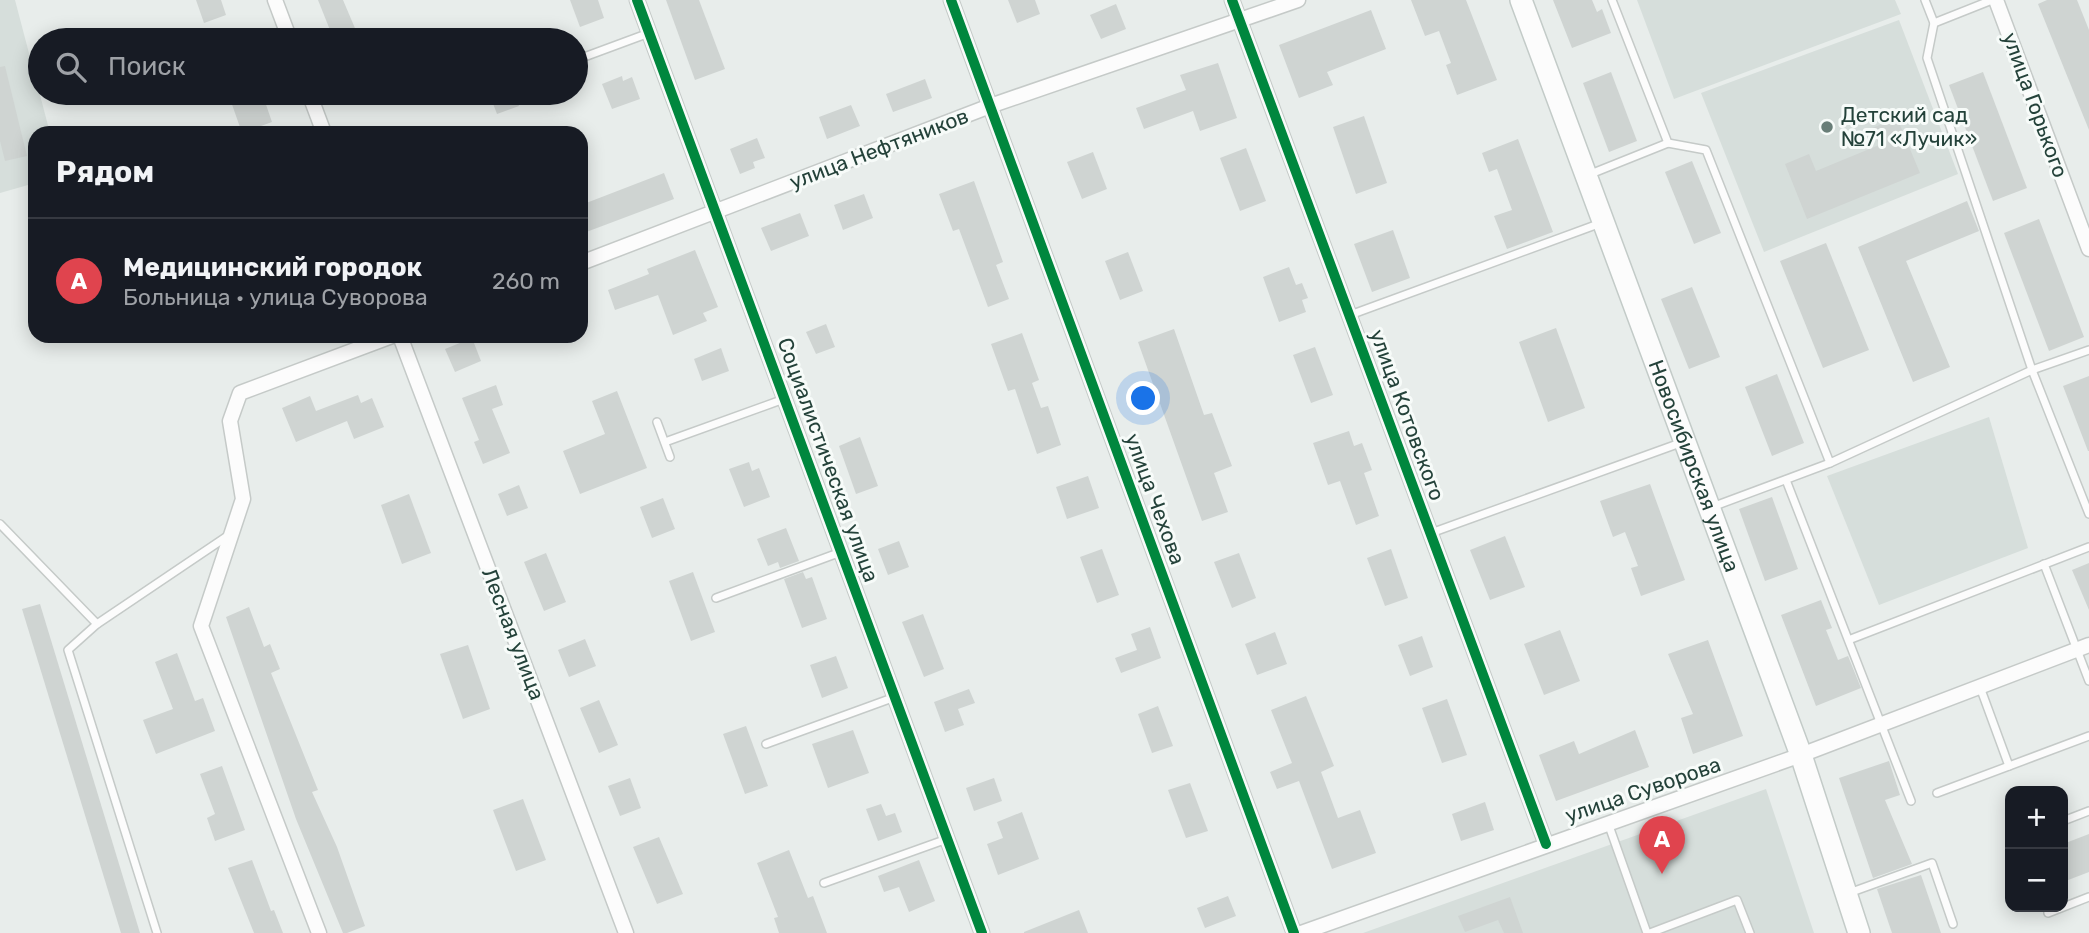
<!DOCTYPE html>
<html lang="ru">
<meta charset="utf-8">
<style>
:root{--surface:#171b24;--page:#20242c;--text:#f1f3f6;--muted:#9ea1a6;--line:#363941;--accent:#db2777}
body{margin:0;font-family:Rubik,sans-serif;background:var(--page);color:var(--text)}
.controls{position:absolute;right:21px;bottom:21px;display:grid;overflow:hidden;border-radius:14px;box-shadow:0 4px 18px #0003}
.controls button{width:63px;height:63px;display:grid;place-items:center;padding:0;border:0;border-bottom:2px solid var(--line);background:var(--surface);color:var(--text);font:35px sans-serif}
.you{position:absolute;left:1144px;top:399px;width:24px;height:24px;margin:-18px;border:5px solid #fff;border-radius:50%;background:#1a73e8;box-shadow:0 0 0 10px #1a73e833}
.badge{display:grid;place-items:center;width:46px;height:46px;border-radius:50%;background:var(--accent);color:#fff;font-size:23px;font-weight:700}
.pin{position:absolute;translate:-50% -58px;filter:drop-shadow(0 2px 4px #0008)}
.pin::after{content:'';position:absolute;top:37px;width:24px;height:21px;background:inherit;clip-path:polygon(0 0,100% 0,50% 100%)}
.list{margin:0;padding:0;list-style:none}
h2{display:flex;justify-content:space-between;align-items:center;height:91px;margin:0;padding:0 28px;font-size:30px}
h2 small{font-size:23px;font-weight:400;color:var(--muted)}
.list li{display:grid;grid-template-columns:46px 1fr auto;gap:21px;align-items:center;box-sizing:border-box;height:126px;padding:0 28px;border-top:2px solid var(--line)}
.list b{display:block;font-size:26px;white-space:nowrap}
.list p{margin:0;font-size:23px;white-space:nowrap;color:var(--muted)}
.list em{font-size:23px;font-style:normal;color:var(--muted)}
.icon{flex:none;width:38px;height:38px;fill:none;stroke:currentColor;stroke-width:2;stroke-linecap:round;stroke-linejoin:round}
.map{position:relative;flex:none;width:2089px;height:933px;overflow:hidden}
.search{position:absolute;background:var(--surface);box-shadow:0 4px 18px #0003;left:28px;top:28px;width:560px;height:77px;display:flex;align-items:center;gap:18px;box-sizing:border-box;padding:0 24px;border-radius:38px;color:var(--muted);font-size:26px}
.panel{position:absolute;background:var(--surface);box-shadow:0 4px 18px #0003;left:28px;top:126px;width:560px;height:217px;border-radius:21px}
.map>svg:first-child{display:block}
.built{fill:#d6dedb}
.building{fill:#cfd4d2}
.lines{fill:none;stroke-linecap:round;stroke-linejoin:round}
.lane-casing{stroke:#c5cac8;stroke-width:10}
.street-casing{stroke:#c5cac8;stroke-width:17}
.secondary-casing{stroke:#c3cbc8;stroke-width:24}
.lane{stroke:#fcfcfc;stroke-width:7}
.street{stroke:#fcfcfc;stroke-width:14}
.secondary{stroke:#fcfcfc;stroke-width:21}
.cycleway-casing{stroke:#f7fbf9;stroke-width:15}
.cycleway{stroke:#00873e;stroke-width:10}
.poi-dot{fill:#697e78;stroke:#f7fbf9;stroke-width:2.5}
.labels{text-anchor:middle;stroke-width:6;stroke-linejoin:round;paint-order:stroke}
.street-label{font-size:21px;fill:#24423a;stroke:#f7fbf9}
.poi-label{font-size:21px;fill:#24423a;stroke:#f7fbf9;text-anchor:start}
</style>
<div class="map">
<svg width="2089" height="933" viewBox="0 0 2089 933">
<rect width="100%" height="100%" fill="#e8edeb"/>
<g class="built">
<path d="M0,0H15L50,133H35V183L0,193Z"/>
<path d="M1637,0H1895L1901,14L1674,99Z"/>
<path d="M1899,20L1958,174L1764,252L1701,93Z"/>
<path d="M1989,417L2028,548L1879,605L1827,476Z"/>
<path d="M1766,789L1814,933H1363Z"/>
</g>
<g class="building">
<path d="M196,0H221L226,15L204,23Z"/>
<path d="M318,0H343L360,40H334Z"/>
<path d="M570,0H598L604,18L580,27Z"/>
<path d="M666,0H699L725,69L695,80Z"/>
<path d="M1008,0H1035L1040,14L1017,23Z"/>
<path d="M1411,0H1466L1497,80L1457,95L1446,65L1451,63L1439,31L1425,36Z"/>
<path d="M1553,0H1592L1597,12L1602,9L1611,33L1572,48Z"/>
<path d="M2047,0H2077L2089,30V130L2038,4Z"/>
<path d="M1116,4L1126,29L1101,39L1090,15Z"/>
<path d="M1371,10L1386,49L1327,72L1333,85L1299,98L1279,45Z"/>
<path d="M1218,63L1237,118L1200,131L1193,111L1144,129L1136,108L1186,90L1180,75Z"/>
<path d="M5,66L27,156L5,161L0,141V67Z"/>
<path d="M1611,72L1637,141L1609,152L1583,83Z"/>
<path d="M1983,72L2027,188L1993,201L1949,85Z"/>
<path d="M622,76L623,81L632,77L640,99L612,109L602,84Z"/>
<path d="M925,79L932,98L893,112L886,94Z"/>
<path d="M228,93H262L272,122L242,133Z"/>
<path d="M489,93H514L519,106L497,114Z"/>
<path d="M851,105L860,126L827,139L819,117Z"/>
<path d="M1364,116L1387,183L1356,194L1333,127Z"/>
<path d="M1897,118L1920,173L1807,219L1785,164L1809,154L1816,171L1879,145L1872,128Z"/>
<path d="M757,138L765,158L753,162L755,168L740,174L730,149Z"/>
<path d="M1518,139L1553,232L1507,249L1494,216L1512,210L1497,169L1489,172L1482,153Z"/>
<path d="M1246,148L1266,201L1240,211L1220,158Z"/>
<path d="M1093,152L1107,189L1082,199L1067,162Z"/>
<path d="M1692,161L1721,233L1694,244L1665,172Z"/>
<path d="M664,173L674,199L581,234V205Z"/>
<path d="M974,181L1003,262L996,265L1009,299L988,307L959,229L953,231L939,194Z"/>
<path d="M864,194L873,218L843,230L834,205Z"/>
<path d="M1967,201L1979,231L1906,261L1950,367L1913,382L1858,247Z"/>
<path d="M800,213L809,236L771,251L761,228Z"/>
<path d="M2039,219L2084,337L2049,351L2004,233Z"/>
<path d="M1393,230L1410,278L1372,292L1354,244Z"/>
<path d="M1826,243L1869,350L1823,368L1780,261Z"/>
<path d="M695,250L718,307L703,313L707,321L673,335L658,295L615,310L608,290L649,274L647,269Z"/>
<path d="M1128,252L1143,291L1120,300L1105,261Z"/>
<path d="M1289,267L1296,285L1302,283L1308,298L1302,300L1306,312L1279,322L1263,277Z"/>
<path d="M1692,287L1720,357L1689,369L1661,299Z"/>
<path d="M826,324L835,347L816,354L806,332Z"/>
<path d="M1556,328L1585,408L1548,422L1519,342Z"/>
<path d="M1174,329L1204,415L1212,413L1232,466L1214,473L1228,512L1202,521L1138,342Z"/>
<path d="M1022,333L1039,380L1032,383L1041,408L1048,406L1061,445L1037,454L1015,389L1008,391L991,344Z"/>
<path d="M472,338L481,361L455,372L445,349Z"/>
<path d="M1315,347L1333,395L1311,403L1293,355Z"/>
<path d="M721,348L729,371L702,381L694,359Z"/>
<path d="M1777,374L1804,443L1772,456L1745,387Z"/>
<path d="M2089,376V451H2088L2063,386Z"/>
<path d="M496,385L503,405L492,409L510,453L483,464L474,442L479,440L462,398Z"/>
<path d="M617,391L647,468L580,494L563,451L605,434L592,401Z"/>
<path d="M358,395L361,403L372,398L384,427L354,439L347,421L296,442L282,408L310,396L316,411Z"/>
<path d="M1349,431L1354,446L1362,443L1372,470L1364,473L1379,516L1356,525L1340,481L1328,485L1313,443Z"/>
<path d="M860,437L878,486L856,494L839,446Z"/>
<path d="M749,462L752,471L759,468L770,497L744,507L729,469Z"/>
<path d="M1088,476L1099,508L1067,519L1056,487Z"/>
<path d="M1650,484L1685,580L1641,596L1631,568L1638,566L1625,532L1613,537L1600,501Z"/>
<path d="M519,485L528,508L507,516L498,494Z"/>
<path d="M409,494L431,553L402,564L381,505Z"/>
<path d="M1772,497L1798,569L1765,581L1739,509Z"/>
<path d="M663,498L675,529L652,538L640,507Z"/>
<path d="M786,528L799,561L780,568L778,562L768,566L757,539Z"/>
<path d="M1505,536L1525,587L1490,600L1470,550Z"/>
<path d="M899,541L909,567L888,575L878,549Z"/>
<path d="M1102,549L1119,595L1097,603L1080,557Z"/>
<path d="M1391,549L1408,598L1385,606L1367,558Z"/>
<path d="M546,553L566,602L544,611L524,562Z"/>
<path d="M1239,553L1256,598L1232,608L1214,562Z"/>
<path d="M2089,563V610L2072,570Z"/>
<path d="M693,572L715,632L691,641L669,581Z"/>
<path d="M803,572L806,579L812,577L827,619L802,628L784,579Z"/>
<path d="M1821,600L1832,628L1826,630L1838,660L1848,656L1861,688L1816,706L1781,615Z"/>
<path d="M40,604L140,933H121L22,609Z"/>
<path d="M249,607L264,647L270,644L280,669L271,673L318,790L312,792L337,847L365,926L347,933H343L296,819L226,617Z"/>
<path d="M923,614L944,669L924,677L902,622Z"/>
<path d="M1150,627L1161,658L1121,673L1115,658L1137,650L1131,634Z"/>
<path d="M1560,630L1580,681L1544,695L1524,644Z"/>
<path d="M1275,632L1287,664L1257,675L1245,644Z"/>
<path d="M1422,636L1433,667L1410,676L1398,645Z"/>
<path d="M585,639L596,666L569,677L558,650Z"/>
<path d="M1708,640L1743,736L1693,754L1681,718L1693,714L1668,654Z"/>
<path d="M468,645L490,709L463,719L440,654Z"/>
<path d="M177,653L195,701L203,698L215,731L156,754L143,720L173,709L155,662Z"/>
<path d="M836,656L848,688L822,698L810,665Z"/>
<path d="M969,689L975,703L958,709L964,725L945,732L934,702Z"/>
<path d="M1306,696L1334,766L1321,772L1338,818L1360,810L1376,853L1332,869L1299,781L1277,789L1270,772L1292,763L1271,710Z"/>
<path d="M1447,699L1467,755L1442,763L1422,708Z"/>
<path d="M599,700L618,745L599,753L580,708Z"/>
<path d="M1158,706L1173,746L1152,753L1138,714Z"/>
<path d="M746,726L768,786L745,794L723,734Z"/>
<path d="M853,730L869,773L828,788L812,744Z"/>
<path d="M1635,730L1649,767L1556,801L1539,755L1574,741L1579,754Z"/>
<path d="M1889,761L1900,795L1885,800L1912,864L1873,878L1839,778Z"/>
<path d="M222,766L245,830L215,841L207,818L215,814L200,774Z"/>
<path d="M630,778L641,808L620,816L608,786Z"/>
<path d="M994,778L1002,801L974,811L966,788Z"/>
<path d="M1190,783L1208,831L1186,838L1168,790Z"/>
<path d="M523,799L546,860L516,871L493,810Z"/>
<path d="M1485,802L1494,830L1461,841L1452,814Z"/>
<path d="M881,804L886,816L895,813L902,832L878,841L866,809Z"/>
<path d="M1022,812L1039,859L998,875L987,844L1003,838L997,822Z"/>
<path d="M2089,834V872L2063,882V844Z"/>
<path d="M659,837L683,894L657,904L633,847Z"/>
<path d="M789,850L808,898L813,896L827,933H779L774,918L778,917L757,863Z"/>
<path d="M252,860L271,911L274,910L283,933H254L228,868Z"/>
<path d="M919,860L935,901L909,912L899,887L884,892L878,876Z"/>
<path d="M1921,875L1941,933H1892L1877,889Z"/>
<path d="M1228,896L1236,916L1205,928L1197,908Z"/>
<path d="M1510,897L1523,933H1504L1498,920L1465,932L1458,916Z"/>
<path d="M1079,910L1088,933H1024V932Z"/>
</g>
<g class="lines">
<defs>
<g id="lane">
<path d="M1612,0L1668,143L1706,150L1830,463"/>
<path d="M1925,0L1934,23L1992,0"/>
<path d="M1934,23L1927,58L2032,370L2089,514"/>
<path d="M576,60L649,33"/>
<path d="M1588,175L1668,143"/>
<path d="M1350,315L1601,223"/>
<path d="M657,422L670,457"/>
<path d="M665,442L784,399"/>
<path d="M1786,480L1911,801"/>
<path d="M1712,507L1830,463L2032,370L2089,350"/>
<path d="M0,524L97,624"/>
<path d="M1431,533L1683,442"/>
<path d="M2044,564L2089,681"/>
<path d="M716,598L841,552"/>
<path d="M1851,639L2089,547"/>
<path d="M1980,687L2009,766"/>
<path d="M766,744L895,697"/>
<path d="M1937,793L2089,736"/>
<path d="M2063,821L2089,811"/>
<path d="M1608,823L1647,933"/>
<path d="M824,883L947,839"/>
<path d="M1849,893L1932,863L1953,924"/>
<path d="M2048,913L2089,897"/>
<path d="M157,933L68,650L97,624L229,535"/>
<path d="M1650,933L1737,900L1750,933"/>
</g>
<g id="street">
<path d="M275,0L290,40"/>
<path d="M637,0L982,933"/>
<path d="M951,0L1294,933"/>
<path d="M1232,0L1546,844"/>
<path d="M1996,0L2089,249"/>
<path d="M309,93L324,133"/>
<path d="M581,263L990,106L1298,0"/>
<path d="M400,336L626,933"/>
<path d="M319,933L201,626L243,499L230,421L240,393L392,336"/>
<path d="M1301,933L1801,755L2089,645"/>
</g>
<g id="secondary">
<path id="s1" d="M1521,0L1801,755L1859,933"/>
</g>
</defs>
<use href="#lane" class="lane-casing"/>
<use href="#street" class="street-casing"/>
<use href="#secondary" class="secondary-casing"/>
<use href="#lane" class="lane"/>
<use href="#street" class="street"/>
<use href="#secondary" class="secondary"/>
<defs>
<g id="cycleway">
<path d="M637,0L982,933"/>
<path d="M951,0L1294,933"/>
<path d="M1232,0L1546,844"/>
</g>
</defs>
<use href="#cycleway" class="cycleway-casing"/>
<use href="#cycleway" class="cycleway"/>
</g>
<circle class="poi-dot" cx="1827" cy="127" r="7"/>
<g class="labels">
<g class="street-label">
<text transform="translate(2035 105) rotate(70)" y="7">улица Горького</text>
<text transform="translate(879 149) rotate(-21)" y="7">улица Нефтяников</text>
<text transform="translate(1407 415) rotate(70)" y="7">улица Котовского</text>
<text transform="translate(828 460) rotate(70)" y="7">Социалистическая улица</text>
<text dy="7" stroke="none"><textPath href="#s1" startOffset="497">Новосибирская улица</textPath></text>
<text transform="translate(1155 499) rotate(70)" y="7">улица Чехова</text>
<text transform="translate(513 634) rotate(69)" y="7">Лесная улица</text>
<text transform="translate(1643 790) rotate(-19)" y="7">улица Суворова</text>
</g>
<g class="poi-label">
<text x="1841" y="122">Детский сад<tspan x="1841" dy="24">№71 «Лучик»</tspan></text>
</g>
</g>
</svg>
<div class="controls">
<button>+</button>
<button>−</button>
</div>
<div class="you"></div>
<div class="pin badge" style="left:1662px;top:874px;background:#e0444e">A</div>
<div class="search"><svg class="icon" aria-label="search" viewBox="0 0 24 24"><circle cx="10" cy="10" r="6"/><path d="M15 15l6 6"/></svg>Поиск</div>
<section class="panel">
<h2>Рядом<small></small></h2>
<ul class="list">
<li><span class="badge" style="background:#e0444e">A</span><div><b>Медицинский городок</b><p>Больница · улица Суворова</p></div><em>260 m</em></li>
</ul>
</section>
</div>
